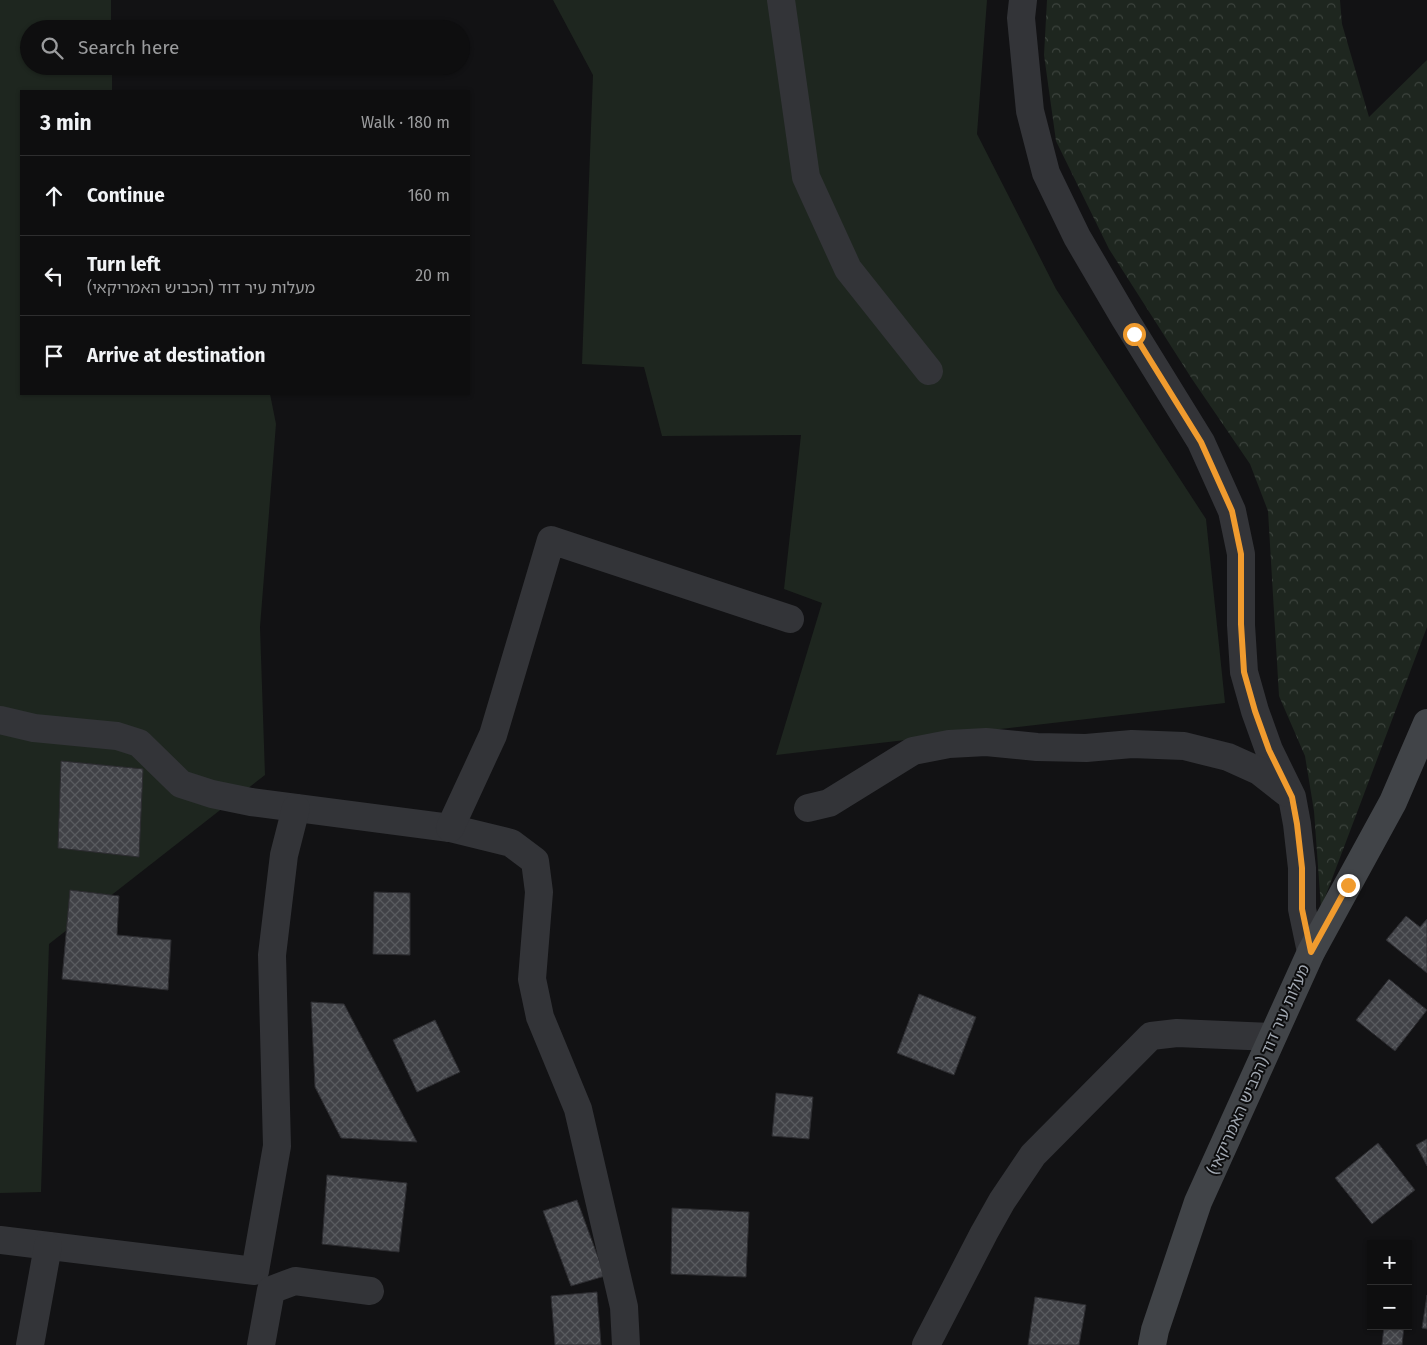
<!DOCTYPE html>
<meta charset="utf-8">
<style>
:root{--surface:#0e0e0f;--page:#171718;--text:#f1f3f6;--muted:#9b9c9e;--line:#2e2e2f}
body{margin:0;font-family:"Fira Sans","Noto Sans Hebrew",sans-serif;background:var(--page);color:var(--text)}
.controls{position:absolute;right:15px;bottom:15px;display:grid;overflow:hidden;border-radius:0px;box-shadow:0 1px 4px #0004}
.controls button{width:45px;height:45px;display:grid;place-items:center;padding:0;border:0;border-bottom:1px solid var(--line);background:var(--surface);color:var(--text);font:25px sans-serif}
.stop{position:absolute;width:15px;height:15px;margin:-11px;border:4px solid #f09b2e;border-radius:50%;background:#fff}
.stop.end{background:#f09b2e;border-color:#fff;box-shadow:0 1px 5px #0008}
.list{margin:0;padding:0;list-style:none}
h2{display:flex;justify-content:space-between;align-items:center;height:65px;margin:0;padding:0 20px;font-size:21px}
h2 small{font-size:16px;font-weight:400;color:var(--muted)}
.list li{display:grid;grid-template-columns:32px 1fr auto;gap:15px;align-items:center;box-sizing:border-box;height:80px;padding:0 20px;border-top:1px solid var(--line)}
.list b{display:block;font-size:19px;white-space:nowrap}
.list p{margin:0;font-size:16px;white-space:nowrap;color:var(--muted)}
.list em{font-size:16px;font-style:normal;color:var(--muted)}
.icon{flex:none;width:28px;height:28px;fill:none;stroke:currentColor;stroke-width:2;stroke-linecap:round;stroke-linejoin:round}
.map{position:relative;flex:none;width:1427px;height:1345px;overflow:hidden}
.search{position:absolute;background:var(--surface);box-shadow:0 1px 4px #0004;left:20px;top:20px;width:450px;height:55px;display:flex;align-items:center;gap:12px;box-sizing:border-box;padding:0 18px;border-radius:28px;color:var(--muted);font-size:19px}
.panel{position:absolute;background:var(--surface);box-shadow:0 1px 4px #0004;left:20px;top:90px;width:450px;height:305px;border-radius:0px}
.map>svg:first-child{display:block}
.green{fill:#1e261f}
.forest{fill:url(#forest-crowns)}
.building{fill:url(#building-cross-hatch);stroke:#2c2c30}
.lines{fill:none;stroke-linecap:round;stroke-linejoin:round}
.street{stroke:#333438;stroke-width:28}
.secondary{stroke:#414448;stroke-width:28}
.route{stroke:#f09b2e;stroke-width:6}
.labels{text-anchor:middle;stroke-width:4;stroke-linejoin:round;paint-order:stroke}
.street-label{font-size:16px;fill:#a3aab4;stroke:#0d0d0e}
</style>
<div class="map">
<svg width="1427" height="1345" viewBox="0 0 1427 1345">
<defs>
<pattern id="forest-crowns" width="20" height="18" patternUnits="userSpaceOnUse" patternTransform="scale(1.25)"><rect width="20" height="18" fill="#1e261f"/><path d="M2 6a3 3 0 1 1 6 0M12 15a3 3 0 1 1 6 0" fill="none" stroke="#3c433d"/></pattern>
<pattern id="building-cross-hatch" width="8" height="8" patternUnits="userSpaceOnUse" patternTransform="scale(1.25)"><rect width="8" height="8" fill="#414247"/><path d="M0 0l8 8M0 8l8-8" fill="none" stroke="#595b5f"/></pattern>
</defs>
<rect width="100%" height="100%" fill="#121214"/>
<g class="green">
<path d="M0,0H111V29H29V66H112V91H21V394H270L276,424L260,627L265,775L49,944L41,1192L0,1193Z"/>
<path d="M553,0H987L977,134L1056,289L1206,519L1225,703L776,755L822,603L784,589L801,435L662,436L644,367L582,364L593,75Z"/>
</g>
<path class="forest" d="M1047,0H1340L1342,24L1369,117L1427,60V627L1321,908L1314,811L1305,756L1279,696L1268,511L1250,464L1192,379L1109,249L1056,141L1044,55Z"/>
<g class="building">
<path d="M61,761L143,769L139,857L58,848Z"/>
<path d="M70,890L119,896L117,935L171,940L168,990L62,979Z"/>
<path d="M374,892L410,893V955L373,954Z"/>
<path d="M1406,916L1420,927L1427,919V973L1386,940Z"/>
<path d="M1389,979L1427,1010L1395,1051L1356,1020Z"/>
<path d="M919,994L976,1017L954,1075L897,1053Z"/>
<path d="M311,1002L344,1004L417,1142L341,1138L315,1087Z"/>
<path d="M435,1020L460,1072L417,1092L393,1040Z"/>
<path d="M776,1093L813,1097L809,1139L772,1136Z"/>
<path d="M1427,1139V1166L1416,1145Z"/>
<path d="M1378,1143L1415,1190L1372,1224L1335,1178Z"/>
<path d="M327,1175L407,1183L399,1252L322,1244Z"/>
<path d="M577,1200L605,1276L571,1286L543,1211Z"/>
<path d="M672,1208L749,1212L746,1277L671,1274Z"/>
<path d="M597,1292L601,1345H555L551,1296Z"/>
<path d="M1427,1295V1329L1422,1328Z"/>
<path d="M1035,1297L1086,1305L1079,1345H1028Z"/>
<path d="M1384,1326H1404L1402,1345H1382Z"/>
</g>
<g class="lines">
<g class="street">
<path d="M781,0L806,177L848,269L929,371"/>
<path d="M1023,0L1021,18L1030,111L1046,173L1077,237L1125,319L1201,442L1232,511L1241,554V625L1244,672L1255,711L1269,750L1292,797L1297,824L1302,868V909L1311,952"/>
<path d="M0,720L34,728L117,736L139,743L181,784L212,794L251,802L450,828L511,843L535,861L539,892L532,979L540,1017L578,1109L624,1307L626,1345"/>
<path d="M808,808L829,803L913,751L949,744L986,742L1037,747L1086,748L1132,744L1184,746L1228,757L1259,771L1287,793"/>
<path d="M450,828L493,735L551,540L790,619"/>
<path d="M0,1240L255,1271L277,1146L272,955L284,855L296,808"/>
<path d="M30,1345L48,1246"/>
<path d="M261,1345L271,1290L295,1281L370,1291"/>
<path d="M926,1345L984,1233L1002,1201L1033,1155L1151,1036L1177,1033L1272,1037"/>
</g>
<path class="secondary" d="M1152,1345L1155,1330L1198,1202L1311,952L1393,802L1427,723"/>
</g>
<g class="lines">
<path class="route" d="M1134,334L1201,442L1232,511L1241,554V624L1244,672L1255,711L1269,750L1292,797L1297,824L1302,868V909L1311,952L1348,885"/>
</g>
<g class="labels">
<g class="street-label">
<text transform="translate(1258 1069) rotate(-66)" y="6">מעלות עיר דוד (הכביש האמריקאי)</text>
</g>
</g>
</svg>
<div class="controls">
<button>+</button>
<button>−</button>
</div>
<div class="stop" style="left:1134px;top:334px"></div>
<div class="stop end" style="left:1348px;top:885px"></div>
<div class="search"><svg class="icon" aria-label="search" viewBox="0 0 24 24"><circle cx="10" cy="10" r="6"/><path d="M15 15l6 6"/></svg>Search here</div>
<section class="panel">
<h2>3 min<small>Walk · 180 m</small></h2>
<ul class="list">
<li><svg class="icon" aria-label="ahead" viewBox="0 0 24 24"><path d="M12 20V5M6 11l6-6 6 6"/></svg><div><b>Continue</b></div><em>160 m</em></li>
<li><svg class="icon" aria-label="left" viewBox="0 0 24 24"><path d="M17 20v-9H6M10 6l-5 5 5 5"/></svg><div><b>Turn left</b><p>מעלות עיר דוד (הכביש האמריקאי)</p></div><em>20 m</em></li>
<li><svg class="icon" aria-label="arrive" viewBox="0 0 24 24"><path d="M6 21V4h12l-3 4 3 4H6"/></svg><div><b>Arrive at destination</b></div></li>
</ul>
</section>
</div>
